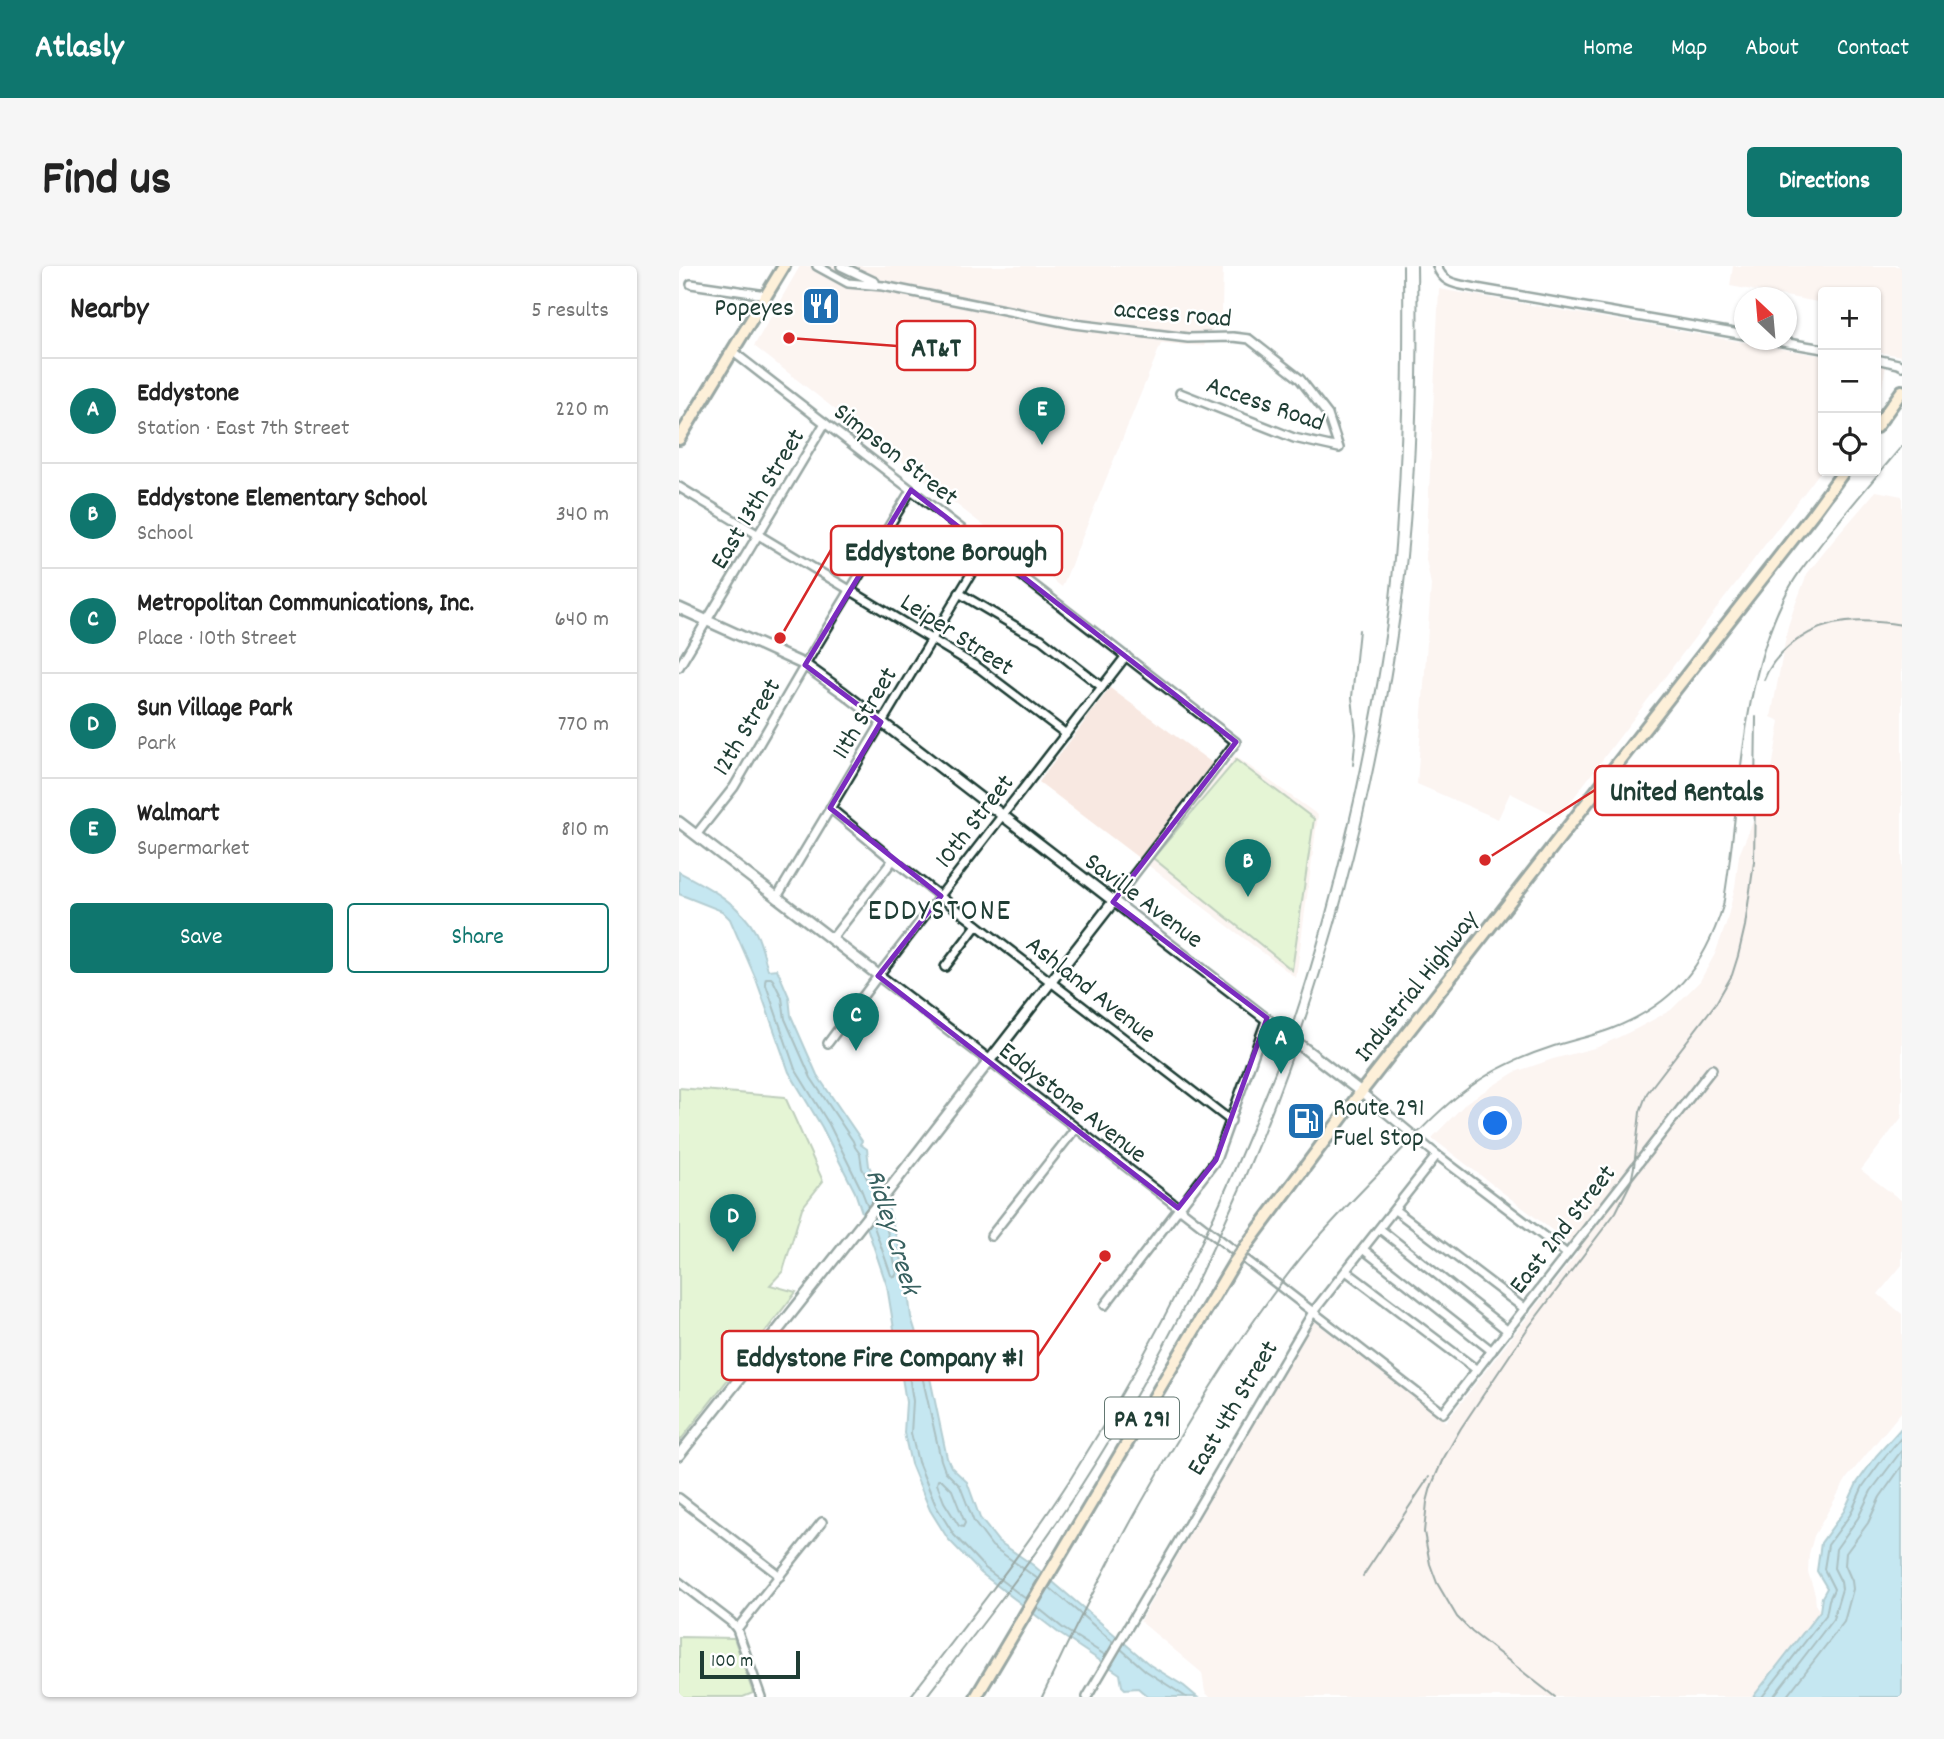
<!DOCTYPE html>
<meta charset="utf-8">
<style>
:root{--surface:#fff;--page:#f6f6f6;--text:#222;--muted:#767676;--line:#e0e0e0;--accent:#0f766e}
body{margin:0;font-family:Dekko,sans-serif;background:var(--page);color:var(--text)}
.controls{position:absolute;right:21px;top:21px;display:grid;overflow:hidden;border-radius:7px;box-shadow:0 2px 5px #0004}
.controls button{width:63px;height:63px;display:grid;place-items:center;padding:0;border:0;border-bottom:2px solid var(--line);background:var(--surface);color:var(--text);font:35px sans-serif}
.compass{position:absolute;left:1055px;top:21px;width:63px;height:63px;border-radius:50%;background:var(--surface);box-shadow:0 2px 5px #0004;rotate:334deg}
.scale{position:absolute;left:21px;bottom:18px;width:100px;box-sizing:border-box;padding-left:7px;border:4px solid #1f3d34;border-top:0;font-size:19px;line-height:24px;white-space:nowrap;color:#1f3d34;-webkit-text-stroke:5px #fff;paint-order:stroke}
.you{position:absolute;left:817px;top:858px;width:24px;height:24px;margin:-18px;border:5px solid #fff;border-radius:50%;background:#1a73e8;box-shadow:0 0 0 10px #1a73e833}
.badge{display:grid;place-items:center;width:46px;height:46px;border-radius:50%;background:var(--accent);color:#fff;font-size:23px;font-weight:700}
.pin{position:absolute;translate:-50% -58px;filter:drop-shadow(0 2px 4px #0008)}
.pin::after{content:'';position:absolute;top:37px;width:24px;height:21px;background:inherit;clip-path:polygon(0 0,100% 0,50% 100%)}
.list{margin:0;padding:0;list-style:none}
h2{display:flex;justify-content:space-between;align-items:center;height:91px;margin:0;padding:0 28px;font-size:30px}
h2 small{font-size:23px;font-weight:400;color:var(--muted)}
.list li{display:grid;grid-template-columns:46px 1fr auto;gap:21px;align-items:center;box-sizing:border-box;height:105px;padding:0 28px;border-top:2px solid var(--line)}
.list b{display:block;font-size:26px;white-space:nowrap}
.list p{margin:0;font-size:23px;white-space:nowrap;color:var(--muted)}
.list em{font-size:23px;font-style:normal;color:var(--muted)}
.actions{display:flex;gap:14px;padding:21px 28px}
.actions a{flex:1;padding:16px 0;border:2px solid var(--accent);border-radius:7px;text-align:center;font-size:24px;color:var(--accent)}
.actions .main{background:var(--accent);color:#fff}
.icon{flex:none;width:38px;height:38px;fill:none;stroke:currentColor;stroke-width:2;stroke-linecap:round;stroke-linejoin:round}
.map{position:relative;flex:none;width:1223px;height:1431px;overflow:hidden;border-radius:7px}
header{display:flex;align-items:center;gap:42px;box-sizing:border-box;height:98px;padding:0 35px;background:var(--accent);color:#fff}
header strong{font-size:33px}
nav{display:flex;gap:38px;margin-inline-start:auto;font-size:24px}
.intro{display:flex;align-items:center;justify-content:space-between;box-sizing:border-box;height:168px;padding:0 42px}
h1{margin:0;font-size:49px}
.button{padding:18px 32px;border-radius:7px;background:var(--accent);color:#fff;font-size:24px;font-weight:700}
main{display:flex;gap:42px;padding:0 42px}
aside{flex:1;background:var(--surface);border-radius:7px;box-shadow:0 2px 5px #0004}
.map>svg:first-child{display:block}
.built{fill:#f8e8e1}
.green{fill:#c5e9a3;stroke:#72936c;stroke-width:2}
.water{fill:#7fc9e0;stroke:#59919b;stroke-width:2}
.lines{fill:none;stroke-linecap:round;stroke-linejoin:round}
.shore{stroke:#457579;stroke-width:2}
.minor-casing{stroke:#1f3d34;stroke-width:12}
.tertiary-casing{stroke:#1f3d34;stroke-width:14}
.primary-casing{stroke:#1f3d34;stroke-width:16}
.minor{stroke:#fff;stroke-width:7}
.tertiary{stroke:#fff;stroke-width:9}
.primary{stroke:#fbddab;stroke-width:10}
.rail{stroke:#1f3d34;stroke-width:2}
.primary-bridge-casing{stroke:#1f3d34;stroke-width:16;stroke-linecap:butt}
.primary-bridge{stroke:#fbddab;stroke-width:10}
.marked{fill:none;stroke:#7b2cbf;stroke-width:5;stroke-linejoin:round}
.labels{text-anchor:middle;stroke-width:5;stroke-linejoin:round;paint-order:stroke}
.shield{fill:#fff;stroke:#627771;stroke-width:2}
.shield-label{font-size:24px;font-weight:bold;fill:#1f3d34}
.poi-label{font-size:26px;fill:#1f3d34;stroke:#fff;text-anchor:end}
.street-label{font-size:26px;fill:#1f3d34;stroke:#fff}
.water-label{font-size:28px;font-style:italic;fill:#37605f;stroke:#fff}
.quarter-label{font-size:30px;letter-spacing:2px;fill:#1f3d34;stroke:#fff}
.leader{fill:none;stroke:#d62828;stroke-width:2.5}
.callout-dot{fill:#d62828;stroke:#fff;stroke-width:2.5}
.callout{fill:#fff;stroke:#d62828;stroke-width:2.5}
.callout-label{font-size:28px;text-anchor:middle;font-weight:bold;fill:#1f3d34}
</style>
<header>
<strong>Atlasly</strong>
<nav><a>Home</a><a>Map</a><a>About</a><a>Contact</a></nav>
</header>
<div class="intro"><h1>Find us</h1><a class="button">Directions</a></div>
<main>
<aside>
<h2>Nearby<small>5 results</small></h2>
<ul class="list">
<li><span class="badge">A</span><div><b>Eddystone</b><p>Station · East 7th Street</p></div><em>220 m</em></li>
<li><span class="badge">B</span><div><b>Eddystone Elementary School</b><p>School</p></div><em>340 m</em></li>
<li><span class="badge">C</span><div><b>Metropolitan Communications, Inc.</b><p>Place · 10th Street</p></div><em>640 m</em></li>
<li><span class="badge">D</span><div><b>Sun Village Park</b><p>Park</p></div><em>770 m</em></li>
<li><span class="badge">E</span><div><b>Walmart</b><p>Supermarket</p></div><em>810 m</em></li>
</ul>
<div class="actions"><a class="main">Save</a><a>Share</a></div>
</aside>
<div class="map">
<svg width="1223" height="1431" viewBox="0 0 1223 1431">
<rect width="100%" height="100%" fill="#fff"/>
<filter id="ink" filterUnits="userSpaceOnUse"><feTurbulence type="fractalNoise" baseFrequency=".0143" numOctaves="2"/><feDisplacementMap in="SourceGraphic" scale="14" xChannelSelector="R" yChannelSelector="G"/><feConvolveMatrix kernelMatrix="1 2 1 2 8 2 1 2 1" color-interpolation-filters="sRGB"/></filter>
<g filter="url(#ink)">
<g class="built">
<path d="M121,0H544L543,45L525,80L482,78L383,321L75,80Z"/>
<path d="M1054,0H1223V90L1197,86V26H1144V37L1051,20Z"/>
<path d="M760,23L1144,90V202L880,551L831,527L819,553L738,518L752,319L747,293L748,266Z"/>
<path d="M1197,99L1207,100L1202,126L1197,133Z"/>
<path d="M1197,225L1223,230V851L1182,904L1223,935V999L1199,1028L1223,1048V1145L1168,1212L1135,1270L1130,1288L1129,1306L1136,1328L1137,1340L1141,1345L1074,1431H531L526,1426L523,1407L461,1355L634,1054L767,1156L900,985L753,872L788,836L836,806L874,793L919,781L959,762L992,744L1021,715L1036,688L1047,658L1056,621L1060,589L1091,515L1101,455L1092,451L1109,360L1115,342L1128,308L1154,275Z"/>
<path d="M431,422L544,505L556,490L639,549L617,712L360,516Z"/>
</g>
<g class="green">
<path d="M557,494L635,553L613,704L474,592Z"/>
<path d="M0,822L106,831L144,915L123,942L104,1005L91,1019L117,1026L0,1176Z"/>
<path d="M0,1371L55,1372L74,1427L64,1431H0Z"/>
</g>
<g class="water">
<path d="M0,606C29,621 61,637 77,667C83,678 85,692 89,704L98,703L110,731L112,750L138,809L183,875L181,878L188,883L190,900L209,940L219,978L228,1018L232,1051L251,1112L268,1192L272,1201L288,1216L301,1252L319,1275L354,1299L471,1399L505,1420L518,1431H469L459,1422L446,1423L443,1420L441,1408L381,1368L302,1307L269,1273L251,1244L232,1198L225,1167L227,1136L208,1020L176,926L143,861L110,806L77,713L51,653L43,645L0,628Z"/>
<path d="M1223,1161V1431H1074L1141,1345L1143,1331L1148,1322L1138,1305L1142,1277L1165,1245L1178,1217L1197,1190Z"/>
</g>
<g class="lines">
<g class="shore">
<path d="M189,941L182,923L150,858L116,803L86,716L87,712H92L94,714L103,732L106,753L132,812L174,875L176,881L181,888L183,902L197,931"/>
<path d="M193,955L212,1009L216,1011L218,1007L203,943"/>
<path d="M259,1214H263L273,1224L286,1257L284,1261L280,1260L265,1236L258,1218Z"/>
<path d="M370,1321L434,1376"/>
<path d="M347,1333L306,1302L275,1269L257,1240L239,1196L232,1167L234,1135L224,1071L225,1067L230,1069L244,1114L262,1194L266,1205L281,1220L295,1256L313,1280L359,1313"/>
<path d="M358,1341L385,1363L426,1389"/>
<path d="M442,1383L467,1405L507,1431"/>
<path d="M1083,1431L1147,1349L1150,1334L1155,1323L1145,1303L1149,1279L1171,1249L1184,1220L1203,1194L1223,1171"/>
<path d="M1094,1431L1154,1353L1163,1323L1162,1316L1155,1302L1157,1283L1179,1252L1192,1225L1223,1184"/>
<path d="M1107,1431L1165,1356L1174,1323L1173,1315L1166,1299L1167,1287L1189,1257L1201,1231L1223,1200"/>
</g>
<defs>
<g id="minor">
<path d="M138,0L169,17L204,20L395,58L509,72L554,71L570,73L621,113L649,149L660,182L615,172L501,127"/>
<path d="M162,0L196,16"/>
<path d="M758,0C764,19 780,18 797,22L1066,69"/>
<path d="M12,18L87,29"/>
<path d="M1091,74L1144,83"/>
<path d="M53,85L557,476L434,636"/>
<path d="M1197,93L1219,98L1223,100"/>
<path d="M0,221L300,402L387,468"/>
<path d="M280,327L341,363L362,373L423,421"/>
<path d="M0,401L146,157"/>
<path d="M151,542L214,594L552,855"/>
<path d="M17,569L55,521L126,399L232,224"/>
<path d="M98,631L307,283"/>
<path d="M152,674L214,594"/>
<path d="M266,701L298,659"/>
<path d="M149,777L199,710L447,390"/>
<path d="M311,795L764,1147L1033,803"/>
<path d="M682,826L758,889L888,988"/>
<path d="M716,944L846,1043"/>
<path d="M701,963L829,1065"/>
<path d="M312,970L396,863"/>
<path d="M685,984L813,1085"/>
<path d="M667,1005L798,1104"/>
<path d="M426,1039L537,894L588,752"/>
<path d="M0,1232L101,1310"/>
<path d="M0,1316L52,1356L58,1363L82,1431"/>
<path d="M58,1363L143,1256"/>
<path d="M408,1431L634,1046L758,889"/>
</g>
<g id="tertiary">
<path d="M0,342L126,399L165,427L682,826"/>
<path d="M0,556L311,795"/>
<path d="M0,1189L209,925L434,636"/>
</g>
<g id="primary">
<path d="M1197,161L1223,125"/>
<path d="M0,173L105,0"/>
<path d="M567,980L682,826L1135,246L1165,205"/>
<path d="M297,1431L555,997"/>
</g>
</defs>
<use href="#minor" class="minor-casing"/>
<use href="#tertiary" class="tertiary-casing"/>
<use href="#primary" class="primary-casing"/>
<use href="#minor" class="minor"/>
<use href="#tertiary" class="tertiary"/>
<use href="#primary" class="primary"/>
<g class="rail">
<path d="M1085,414C1097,382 1134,359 1167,356C1186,354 1205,356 1223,359"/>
<path d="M674,499L677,468L673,431L680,364"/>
<path d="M684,1310L750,1211"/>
<path d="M231,1431C286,1359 343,1288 392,1212C463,1100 524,982 574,860C587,828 600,798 611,766C638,687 659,606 677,526C690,465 702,404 710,342C723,228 725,114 724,0"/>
<path d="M247,1431C301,1361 356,1292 403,1218C572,956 678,658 721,349C737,234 740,116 738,0"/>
<path d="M363,1431C408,1334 458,1240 514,1149C547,1095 581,1042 621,993C646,962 674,934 702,905C730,877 756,846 788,823C814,803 844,790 875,780C894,774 914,770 932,763C994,739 1025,701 1044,640C1062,538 1059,426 1105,332C1115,311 1131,292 1145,274C1170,242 1197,211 1223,180"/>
<path d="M876,1431L793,1366L778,1351L758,1317L751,1298L745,1266L748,1236L752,1221L763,1195L782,1162L849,1062L937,946L952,916L955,901L961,846L968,827L1037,737L1053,709L1059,690L1066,660L1075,596L1077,451"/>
</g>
<defs>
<path id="primary-bridge" d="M555,997L567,980"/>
</defs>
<use href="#primary-bridge" class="primary-bridge-casing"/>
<use href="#primary-bridge" class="primary-bridge"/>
</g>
</g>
<path d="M0 0H1223V1431H0ZM232,224L557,476L434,636L588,752L537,894L499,942L199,710L262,630L151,542L202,456L126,399Z" fill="#fff" fill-opacity=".55" fill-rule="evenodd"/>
<path class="marked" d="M232,224L557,476L434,636L588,752L537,894L499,942L199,710L262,630L151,542L202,456L126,399Z"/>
<defs>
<symbol id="restaurant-square" viewBox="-11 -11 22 22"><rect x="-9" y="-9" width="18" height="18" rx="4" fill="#1f6fb2" stroke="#fff"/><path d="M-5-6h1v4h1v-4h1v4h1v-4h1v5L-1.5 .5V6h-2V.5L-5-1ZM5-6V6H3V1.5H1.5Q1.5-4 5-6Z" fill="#fff"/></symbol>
<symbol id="fuel-square" viewBox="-11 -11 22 22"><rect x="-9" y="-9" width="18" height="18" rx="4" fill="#1f6fb2" stroke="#fff"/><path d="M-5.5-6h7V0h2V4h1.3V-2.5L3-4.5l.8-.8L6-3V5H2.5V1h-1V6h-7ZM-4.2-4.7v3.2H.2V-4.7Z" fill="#fff"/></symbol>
</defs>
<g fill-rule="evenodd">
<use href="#restaurant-square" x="120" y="18" width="44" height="44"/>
<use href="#fuel-square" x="605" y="833" width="44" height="44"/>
</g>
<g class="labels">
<rect class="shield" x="426" y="1131.5" width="74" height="41" rx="5"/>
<g class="shield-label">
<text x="463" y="1160">PA 291</text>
</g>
<g class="poi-label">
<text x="115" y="49">Popeyes</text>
<text x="654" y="849" text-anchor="start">Route 291<tspan x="654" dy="30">Fuel Stop</tspan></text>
</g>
<g class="street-label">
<text transform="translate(494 46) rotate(5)" y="9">access road</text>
<text transform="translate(587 136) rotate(19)" y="9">Access Road</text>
<text transform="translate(218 187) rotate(38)" y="9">Simpson Street</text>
<text transform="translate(77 232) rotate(-59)" y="9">East 13th Street</text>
<text transform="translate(279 367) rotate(33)" y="9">Leiper Street</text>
<text transform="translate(184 446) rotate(-59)" y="9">11th Street</text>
<text transform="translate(66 460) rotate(-59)" y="9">12th Street</text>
<text transform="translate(294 554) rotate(-52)" y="9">10th Street</text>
<text transform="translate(466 633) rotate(37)" y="9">Saville Avenue</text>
<text transform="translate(736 719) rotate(-52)" y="9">Industrial Highway</text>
<text transform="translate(413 722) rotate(38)" y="9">Ashland Avenue</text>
<text transform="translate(395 835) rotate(38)" y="9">Eddystone Avenue</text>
<text transform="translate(882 962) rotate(-52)" y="9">East 2nd Street</text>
<text transform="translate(552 1141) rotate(-59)" y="9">East 4th Street</text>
</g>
<g class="water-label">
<text transform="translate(216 965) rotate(73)" y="10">Ridley Creek</text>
</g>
<g class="quarter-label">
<text x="261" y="653">EDDYSTONE</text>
</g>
</g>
<path class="leader" d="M110 72L218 80M101 372L152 284M806 594L916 524M426 990L359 1090"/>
<g class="callout-dot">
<circle cx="110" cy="72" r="7"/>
<circle cx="101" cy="372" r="7"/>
<circle cx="806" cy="594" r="7"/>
<circle cx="426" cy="990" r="7"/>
</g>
<g class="callout">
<rect x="218" y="55" width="78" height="49" rx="7"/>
<rect x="152" y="260" width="231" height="49" rx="7"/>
<rect x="916" y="500" width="183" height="49" rx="7"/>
<rect x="43" y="1065" width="316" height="49" rx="7"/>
</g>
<g class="callout-label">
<text x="257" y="90">AT&amp;T</text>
<text x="267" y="294">Eddystone Borough</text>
<text x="1008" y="534">United Rentals</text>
<text x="201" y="1100">Eddystone Fire Company #1</text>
</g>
</svg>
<div class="controls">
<button>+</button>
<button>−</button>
<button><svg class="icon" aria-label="locate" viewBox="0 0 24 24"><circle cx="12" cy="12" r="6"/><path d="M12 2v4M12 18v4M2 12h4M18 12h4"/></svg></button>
</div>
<svg class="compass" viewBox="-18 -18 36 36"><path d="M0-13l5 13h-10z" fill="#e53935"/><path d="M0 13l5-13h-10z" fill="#767676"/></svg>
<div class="scale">100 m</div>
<div class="you"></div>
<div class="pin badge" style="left:602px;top:808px">A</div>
<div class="pin badge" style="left:569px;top:631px">B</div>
<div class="pin badge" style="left:177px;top:785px">C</div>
<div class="pin badge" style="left:54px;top:986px">D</div>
<div class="pin badge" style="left:363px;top:179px">E</div>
</div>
</main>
